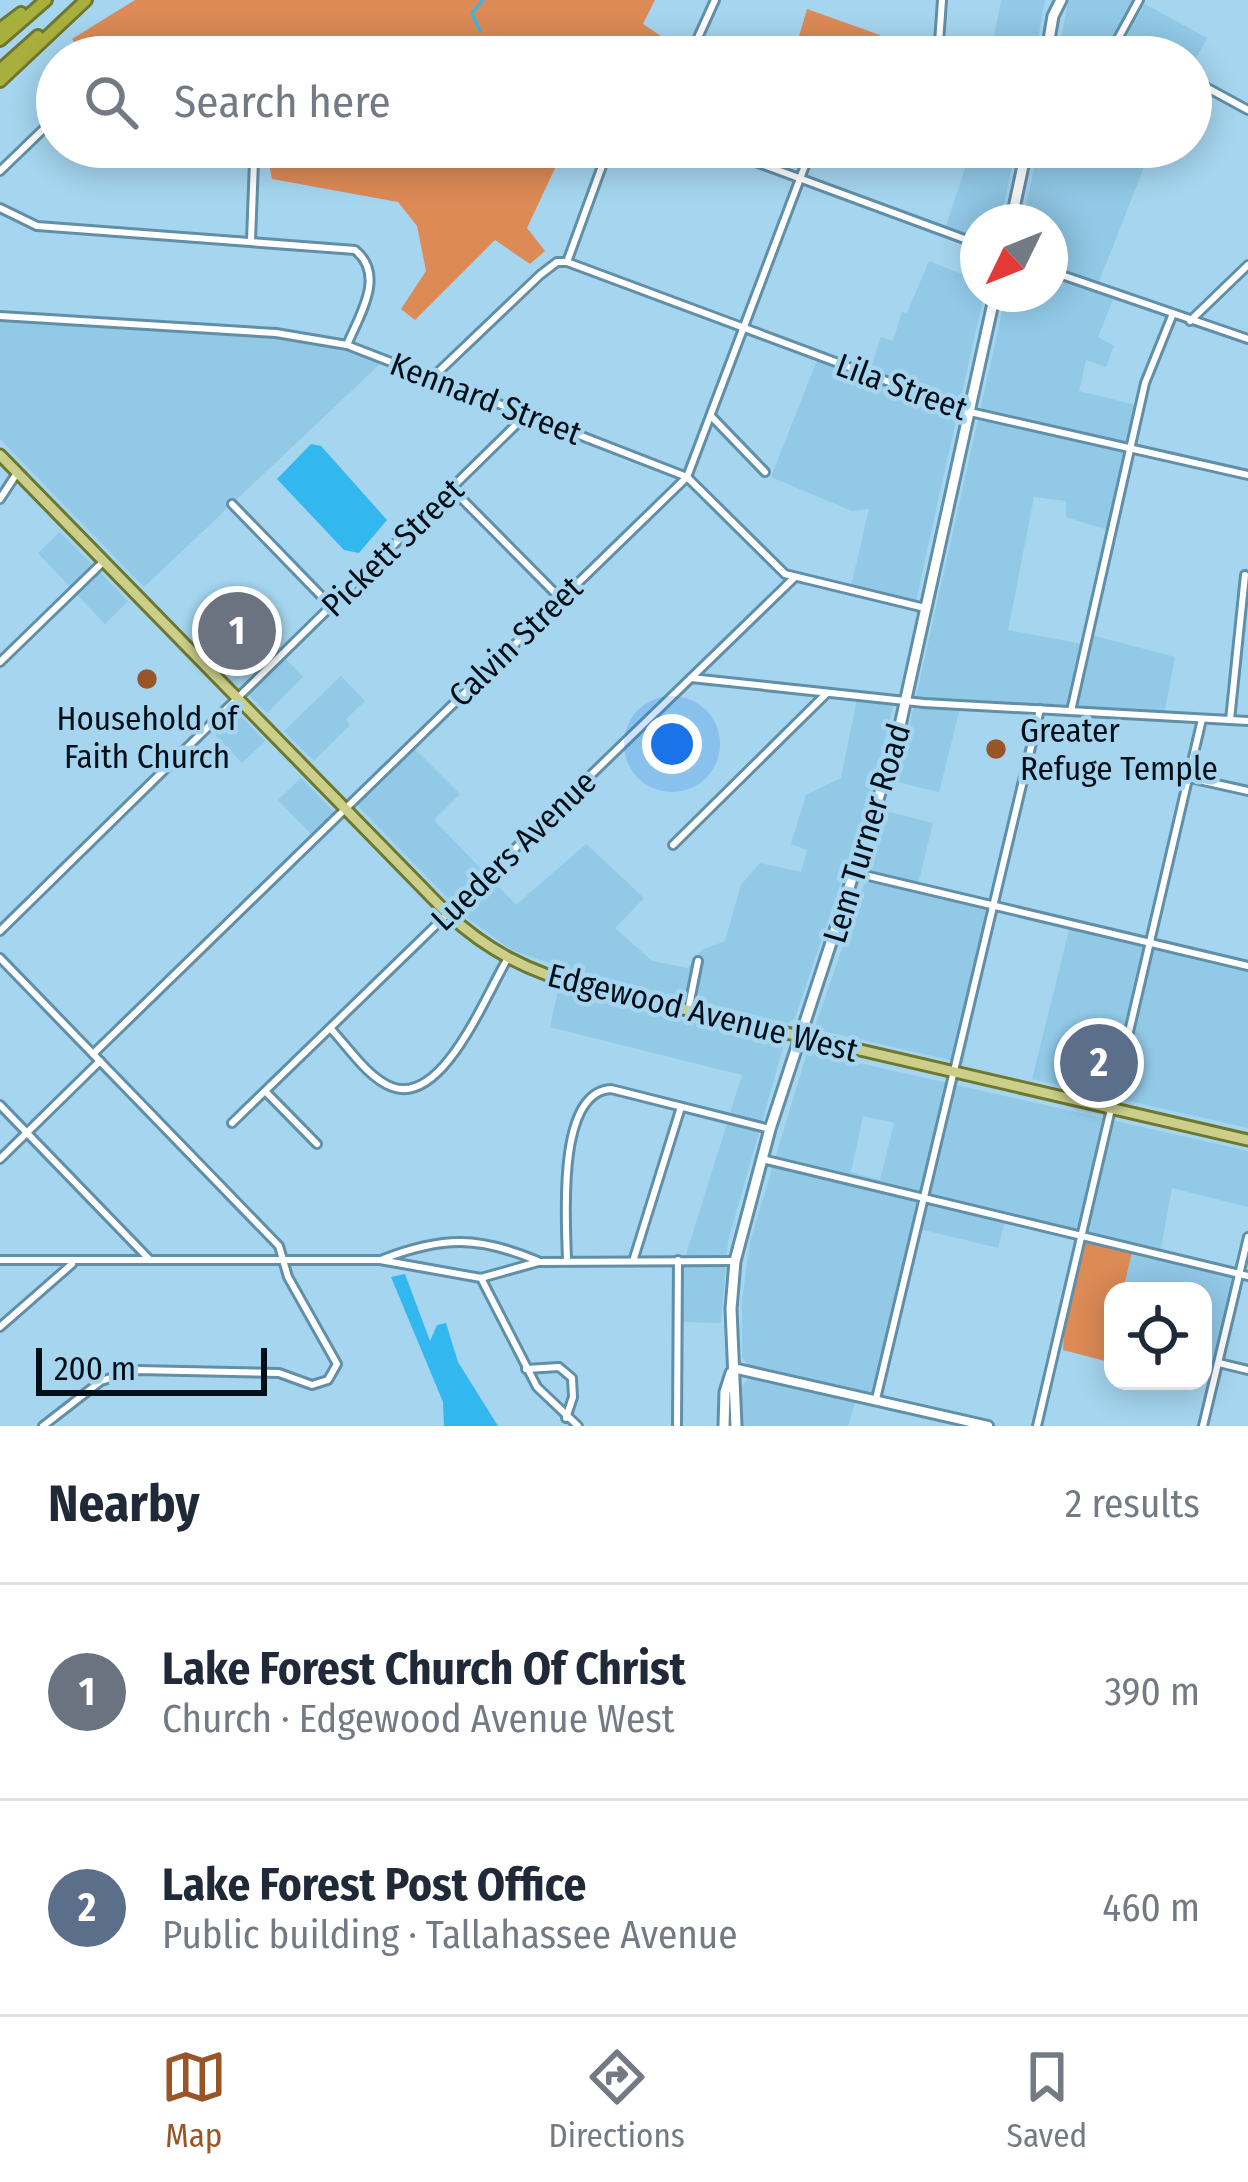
<!DOCTYPE html>
<meta charset="utf-8">
<style>
:root{--surface:#fff;--page:#f6f6f7;--text:#1f2937;--muted:#747a83;--line:#e0e1e3;--accent:#995527}
body{margin:0;font-family:"Fira Sans Condensed",sans-serif;background:var(--page);color:var(--text)}
.controls{position:absolute;right:36px;bottom:36px;display:grid;overflow:hidden;border-radius:24px;box-shadow:0 6px 30px #0003}
.controls button{width:108px;height:108px;display:grid;place-items:center;padding:0;border:0;border-bottom:3px solid var(--line);background:var(--surface);color:var(--text);font:60px sans-serif}
.compass{position:absolute;left:960px;top:204px;width:108px;height:108px;border-radius:50%;background:var(--surface);box-shadow:0 6px 30px #0003;rotate:227deg}
.scale{position:absolute;left:36px;bottom:30px;width:231px;box-sizing:border-box;padding-left:12px;border:6px solid #000f17;border-top:0;font-size:33px;line-height:42px;white-space:nowrap;color:#000f17;-webkit-text-stroke:9px #a5d5ef;paint-order:stroke}
.you{position:absolute;left:672px;top:744px;width:42px;height:42px;margin:-30px;border:9px solid #fff;border-radius:50%;background:#1a73e8;box-shadow:0 0 0 18px #1a73e833}
.badge{display:grid;place-items:center;width:78px;height:78px;border-radius:50%;background:var(--accent);color:#fff;font-size:39px;font-weight:700}
.pin{position:absolute;translate:-50% -50%;border:6px solid #fff;box-shadow:0 3px 12px #0006}
.list{margin:0;padding:0;list-style:none}
h2{display:flex;justify-content:space-between;align-items:center;height:156px;margin:0;padding:0 48px;font-size:51px}
h2 small{font-size:39px;font-weight:400;color:var(--muted)}
.list li{display:grid;grid-template-columns:78px 1fr auto;gap:36px;align-items:center;box-sizing:border-box;height:216px;padding:0 48px;border-top:3px solid var(--line)}
.list b{display:block;font-size:45px;white-space:nowrap}
.list p{margin:0;font-size:39px;white-space:nowrap;color:var(--muted)}
.list em{font-size:39px;font-style:normal;color:var(--muted)}
.icon{flex:none;width:66px;height:66px;fill:none;stroke:currentColor;stroke-width:2;stroke-linecap:round;stroke-linejoin:round}
.map{position:relative;flex:none;width:1248px;height:1426px;overflow:hidden}
.search{position:absolute;background:var(--surface);box-shadow:0 6px 30px #0003;left:36px;right:36px;top:36px;height:132px;display:flex;align-items:center;gap:30px;box-sizing:border-box;padding:0 42px;border-radius:66px;color:var(--muted);font-size:45px}
.sheet{height:588px;background:var(--surface)}
nav{display:flex;justify-content:space-around;align-items:center;box-sizing:border-box;height:168px;border-top:3px solid var(--line);background:var(--surface);font-size:33px;color:var(--muted)}
nav a{display:grid;justify-items:center;gap:6px}
nav .on{color:var(--accent)}
.map>svg:first-child{display:block}
.built{fill:#91c9e7;fill-rule:evenodd}
.green{fill:#dc8a56}
.water{fill:#33b7ef}
.lines{fill:none;stroke-linecap:round;stroke-linejoin:round}
.stream{stroke:#33b7ef;stroke-width:3}
.minor-casing{stroke:#618fa7;stroke-width:12}
.tertiary-casing{stroke:#618fa7;stroke-width:14}
.secondary-casing{stroke:#618fa7;stroke-width:15}
.primary-casing{stroke:#6e772f;stroke-width:15}
.motorway-casing{stroke:#6e772f;stroke-width:16}
.minor{stroke:#fff;stroke-width:6}
.tertiary{stroke:#fff;stroke-width:8}
.secondary{stroke:#fff;stroke-width:9}
.primary{stroke:#cbcf8a;stroke-width:9}
.motorway{stroke:#a9af3c;stroke-width:10}
.poi-dot{fill:#995527;stroke:#a5d5ef;stroke-width:4.5}
.labels{text-anchor:middle;stroke-width:9;stroke-linejoin:round;paint-order:stroke}
.street-label{font-size:33px;fill:#000f17;stroke:#a5d5ef}
.poi-label{font-size:33px;fill:#000f17;stroke:#a5d5ef}
</style>
<div class="map">
<svg width="1248" height="1426" viewBox="0 0 1248 1426">
<rect width="100%" height="100%" fill="#a5d5ef"/>
<g class="built">
<path d="M1001,0H1045L1035,57H990Z"/>
<path d="M1068,0H1143V3L1207,38L1191,67V57H1058Z"/>
<path d="M972,147H1016L1000,222H978V294H984L914,610L849,595L869,509L852,511L771,477L818,358L868,376L881,337L893,341L902,312L907,313L929,261L962,274L974,240L945,229Z"/>
<path d="M1039,147H1152L1098,284L1116,292L1098,337L1114,346L1106,367L1086,360L1079,391L1136,405L1108,530L1066,517V501L1034,497L1008,630L1088,645L1091,635L1175,657L1163,720L960,708L939,792L897,782L1006,294H1050V222H1022Z"/>
<path d="M0,319L295,338L325,343L382,362L144,587L0,439Z"/>
<path d="M60,532L128,601L105,624L38,553Z"/>
<path d="M279,652L303,677L267,713L242,688Z"/>
<path d="M341,676L365,701L346,719L350,725L314,761L284,731Z"/>
<path d="M857,699L893,706L873,788L795,1018L788,1023L571,971L512,950L466,917L355,803L412,746L460,794L434,820L516,905L586,844L644,898L615,928L652,961L688,968L702,950L725,941L741,885L760,863L801,872L807,850L791,844L806,795L841,778Z"/>
<path d="M226,701L265,741L242,763L204,723Z"/>
<path d="M301,778L334,812L312,835L278,800Z"/>
<path d="M889,812L933,823L918,884L997,904L963,1063L823,1031L816,1024Z"/>
<path d="M1071,922L1248,963V1128L1032,1079Z"/>
<path d="M558,991L779,1043L783,1048L728,1241L721,1323L683,1322L682,1268L742,1075L550,1027Z"/>
<path d="M811,1052L1248,1151V1207L1172,1188L1159,1258L1235,1277L1213,1372L1203,1370V1291H1123L1132,1253L1005,1220L998,1248L912,1227L872,1394L747,1364L742,1357V1300L750,1242L806,1056ZM863,1116L894,1123L880,1180L851,1172Z"/>
<path d="M748,1379L856,1399L848,1426H741L742,1386Z"/>
</g>
<g class="green">
<path d="M135,0H655L643,24L664,38L669,54L84,57L72,39Z"/>
<path d="M807,9L880,35L873,57H793Z"/>
<path d="M266,147H565L527,228L545,251L530,264L495,240L415,320L401,309L426,271L417,226L398,202L272,179Z"/>
<path d="M1082,1241L1132,1252L1123,1291H1113L1109,1349L1113,1350V1363L1063,1350L1065,1319Z"/>
</g>
<g class="water">
<path d="M311,444L321,446L387,520L359,553L344,550L277,479Z"/>
<path d="M405,1274L430,1341L437,1325L446,1323L458,1362L498,1426H444L443,1402L391,1277Z"/>
</g>
<g class="lines">
<path class="stream" d="M480,31L472,13L483,0"/>
<defs>
<g id="minor">
<path d="M1118,40L1150,57"/>
<path d="M682,57L696,42L715,0"/>
<path d="M938,57L942,0"/>
<path d="M1108,57L1139,0"/>
<path d="M1191,79L1248,110"/>
<path d="M224,147L247,151L254,161L251,240"/>
<path d="M715,147L978,244"/>
<path d="M1025,157L1049,161L1060,147"/>
<path d="M0,171L57,116"/>
<path d="M0,208L37,226L355,250C386,275 360,314 347,345"/>
<path d="M567,262L609,147"/>
<path d="M1050,271L1248,339"/>
<path d="M0,316L276,333L347,345L687,477L785,574L925,608"/>
<path d="M1190,321L1248,265"/>
<path d="M433,377L540,275L557,262H567L970,412L1248,475"/>
<path d="M711,416L765,472"/>
<path d="M452,489L559,597"/>
<path d="M0,499L17,473"/>
<path d="M232,504L330,605"/>
<path d="M0,662L104,561"/>
<path d="M691,678L924,703L1248,721"/>
<path d="M1071,711L1145,383L1172,316"/>
<path d="M1230,720L1245,575"/>
<path d="M1190,778L1248,791"/>
<path d="M673,845L827,693"/>
<path d="M856,873L1248,966"/>
<path d="M0,931L527,414"/>
<path d="M0,958L279,1246L288,1277L337,1364L328,1380L312,1385L279,1373L136,1370L101,1381L43,1426"/>
<path d="M688,1011L698,961"/>
<path d="M331,1029C348,1047 368,1078 392,1087C443,1106 486,994 508,958"/>
<path d="M93,1054L687,477L812,147"/>
<path d="M266,1092L317,1144"/>
<path d="M0,1105L150,1260"/>
<path d="M232,1123L794,578"/>
<path d="M0,1159L100,1061"/>
<path d="M762,1159L1248,1276"/>
<path d="M634,1258L681,1107"/>
<path d="M383,1259C443,1236 479,1236 538,1261"/>
<path d="M0,1260H380L481,1278L538,1262L735,1261"/>
<path d="M567,1260C566,1221 556,1092 611,1089L770,1129"/>
<path d="M481,1278L537,1387L578,1426"/>
<path d="M0,1327L72,1264"/>
<path d="M1219,1363L1248,1370"/>
<path d="M526,1369L559,1367L572,1378L573,1397L566,1418"/>
<path d="M876,1399L1040,709"/>
<path d="M677,1426L678,1260"/>
<path d="M1037,1426L1202,719"/>
<path d="M1203,1426L1248,1237"/>
</g>
<path id="tertiary" d="M733,1368L988,1426"/>
<g id="secondary">
<path d="M1046,57L1053,16L1061,0"/>
<path d="M1011,222L1027,147"/>
<path d="M724,1426L725,1392L731,1373"/>
<path d="M736,1426L731,1309L735,1261L770,1129L896,744L995,294"/>
</g>
<path id="primary" d="M0,455L448,914C488,951 531,973 584,986L1248,1140"/>
<g id="motorway">
<path d="M0,29L21,13"/>
<path d="M0,40L46,0"/>
<path d="M0,70L38,36"/>
<path d="M0,81L86,0"/>
</g>
</defs>
<use href="#minor" class="minor-casing"/>
<use href="#tertiary" class="tertiary-casing"/>
<use href="#secondary" class="secondary-casing"/>
<use href="#primary" class="primary-casing"/>
<use href="#motorway" class="motorway-casing"/>
<use href="#minor" class="minor"/>
<use href="#tertiary" class="tertiary"/>
<use href="#secondary" class="secondary"/>
<use href="#primary" class="primary"/>
<use href="#motorway" class="motorway"/>
</g>
<g class="poi-dot">
<circle cx="147" cy="679" r="12"/>
<circle cx="996" cy="749" r="12"/>
</g>
<g class="labels">
<g class="street-label">
<text transform="translate(902 386) rotate(20)" y="12">Lila Street</text>
<text transform="translate(486 398) rotate(21)" y="12">Kennard Street</text>
<text transform="translate(392 547) rotate(-44)" y="12">Pickett Street</text>
<text transform="translate(515 641) rotate(-44)" y="12">Calvin Street</text>
<text transform="translate(866 833) rotate(-73)" y="12">Lem Turner Road</text>
<text transform="translate(513 850) rotate(-44)" y="12">Lueders Avenue</text>
<text transform="translate(703 1012) rotate(14)" y="12">Edgewood Avenue West</text>
</g>
<g class="poi-label">
<text x="147" y="730">Household of<tspan x="147" dy="38">Faith Church</tspan></text>
<text x="1020" y="742" text-anchor="start">Greater<tspan x="1020" dy="38">Refuge Temple</tspan></text>
</g>
</g>
</svg>
<div class="controls">
<button><svg class="icon" aria-label="locate" viewBox="0 0 24 24"><circle cx="12" cy="12" r="6"/><path d="M12 2v4M12 18v4M2 12h4M18 12h4"/></svg></button>
</div>
<svg class="compass" viewBox="-18 -18 36 36"><path d="M0-13l5 13h-10z" fill="#e53935"/><path d="M0 13l5-13h-10z" fill="#747a83"/></svg>
<div class="scale">200 m</div>
<div class="you"></div>
<div class="pin badge" style="left:237px;top:631px;background:#6b7280">1</div>
<div class="pin badge" style="left:1099px;top:1063px;background:#5c6f8a">2</div>
<div class="search"><svg class="icon" aria-label="search" viewBox="0 0 24 24"><circle cx="10" cy="10" r="6"/><path d="M15 15l6 6"/></svg>Search here</div>
</div>
<section class="sheet">
<h2>Nearby<small>2 results</small></h2>
<ul class="list">
<li><span class="badge" style="background:#6b7280">1</span><div><b>Lake Forest Church Of Christ</b><p>Church · Edgewood Avenue West</p></div><em>390 m</em></li>
<li><span class="badge" style="background:#5c6f8a">2</span><div><b>Lake Forest Post Office</b><p>Public building · Tallahassee Avenue</p></div><em>460 m</em></li>
</ul>
</section>
<nav>
<a class="on"><svg class="icon" aria-label="map" viewBox="0 0 24 24"><path d="M3 6l6-2 6 2 6-2v14l-6 2-6-2-6 2zM9 4v14M15 6v14"/></svg>Map</a>
<a><svg class="icon" aria-label="directions" viewBox="0 0 24 24"><path d="M12 3l9 9-9 9-9-9zM9 14v-3h6M13 9l2 2-2 2"/></svg>Directions</a>
<a><svg class="icon" aria-label="saved" viewBox="0 0 24 24"><path d="M7 4h10v16l-5-4-5 4z"/></svg>Saved</a>
</nav>
